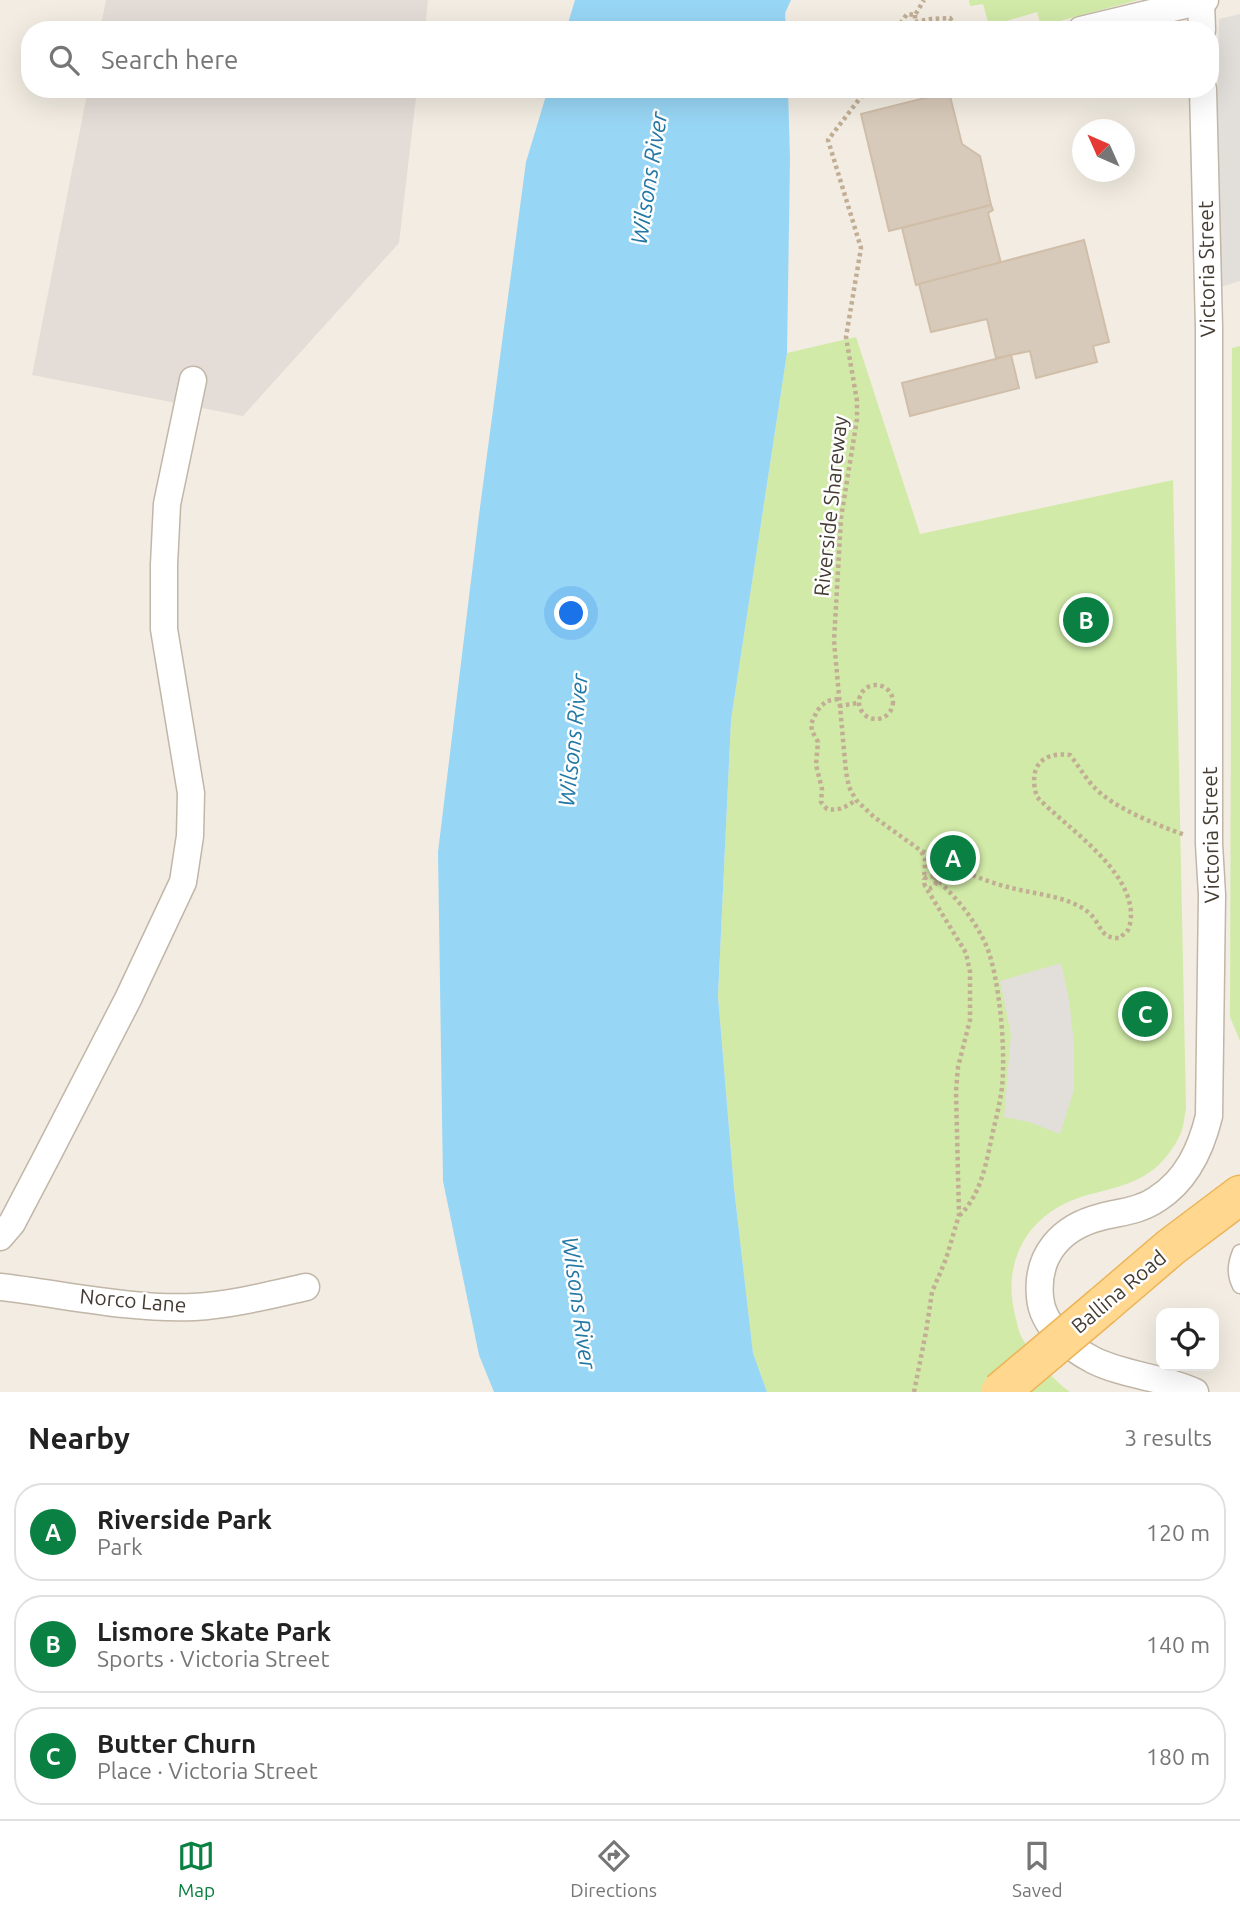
<!DOCTYPE html>
<meta charset="utf-8">
<style>
:root{--surface:#fff;--page:#f6f6f6;--text:#222;--muted:#767676;--line:#e0e0e0;--accent:#0b8043}
body{margin:0;font-family:Ubuntu,sans-serif;background:var(--page);color:var(--text)}
.controls{position:absolute;right:21px;bottom:21px;display:grid;overflow:hidden;border-radius:14px;box-shadow:0 7px 28px #0002}
.controls button{width:63px;height:63px;display:grid;place-items:center;padding:0;border:0;border-bottom:2px solid var(--line);background:var(--surface);color:var(--text);font:35px sans-serif}
.compass{position:absolute;left:1072px;top:119px;width:63px;height:63px;border-radius:50%;background:var(--surface);box-shadow:0 7px 28px #0002;rotate:315deg}
.you{position:absolute;left:572px;top:614px;width:24px;height:24px;margin:-18px;border:5px solid #fff;border-radius:50%;background:#1a73e8;box-shadow:0 0 0 10px #1a73e833}
.badge{display:grid;place-items:center;width:46px;height:46px;border-radius:50%;background:var(--accent);color:#fff;font-size:23px;font-weight:700}
.pin{position:absolute;translate:-50% -50%;border:4px solid #fff;box-shadow:0 2px 7px #0006}
.list{margin:0;padding:0;list-style:none}
h2{display:flex;justify-content:space-between;align-items:center;height:91px;margin:0;padding:0 28px;font-size:30px}
h2 small{font-size:23px;font-weight:400;color:var(--muted)}
.list li{display:grid;grid-template-columns:46px 1fr auto;gap:21px;align-items:center;box-sizing:border-box;height:98px;margin:0 14px 14px;padding:0 14px;border:2px solid var(--line);border-radius:28px}
.list b{display:block;font-size:26px;white-space:nowrap}
.list p{margin:0;font-size:23px;white-space:nowrap;color:var(--muted)}
.list em{font-size:23px;font-style:normal;color:var(--muted)}
.icon{flex:none;width:38px;height:38px;fill:none;stroke:currentColor;stroke-width:2;stroke-linecap:round;stroke-linejoin:round}
.map{position:relative;flex:none;width:1240px;height:1392px;overflow:hidden}
.search{position:absolute;background:var(--surface);box-shadow:0 7px 28px #0002;left:21px;right:21px;top:21px;height:77px;display:flex;align-items:center;gap:18px;box-sizing:border-box;padding:0 24px;border-radius:28px;color:var(--muted);font-size:26px}
.sheet{height:427px;background:var(--surface)}
nav{display:flex;justify-content:space-around;align-items:center;box-sizing:border-box;height:98px;border-top:2px solid var(--line);background:var(--surface);font-size:19px;color:var(--muted)}
nav a{display:grid;justify-items:center;gap:4px}
nav .on{color:var(--accent)}
.map>svg:first-child{display:block}
.industrial{fill:#e4ddd7}
.green{fill:#d1eaa7}
.parking{fill:#e2dfdb}
.water{fill:#98d6f5}
.building{fill:#d8caba;stroke:#d0bea9;stroke-width:2}
.lines{fill:none;stroke-linecap:round;stroke-linejoin:round}
.service-casing{stroke:#c1b6a7;stroke-width:17}
.minor-casing{stroke:#c1b6a7;stroke-width:29}
.primary-casing{stroke:#ecb457;stroke-width:41}
.path{stroke:#c1ae94;stroke-width:4.5;stroke-dasharray:3.5 3.5;stroke-linecap:butt}
.service{stroke:#fff;stroke-width:14}
.minor{stroke:#fff;stroke-width:26}
.primary{stroke:#ffd78e;stroke-width:38}
.primary-bridge-casing{stroke:#ecb457;stroke-width:41;stroke-linecap:butt}
.primary-bridge{stroke:#ffd78e;stroke-width:38}
.labels{text-anchor:middle;stroke-width:5;stroke-linejoin:round;paint-order:stroke}
.street-label{font-size:21px;fill:#443c32;stroke:#fff}
.water-label{font-size:23px;font-style:italic;fill:#2378a6;stroke:#fff}
</style>
<div class="map">
<svg width="1240" height="1392" viewBox="0 0 1240 1392">
<rect width="100%" height="100%" fill="#f2ece2"/>
<g class="industrial">
<path d="M106,0H428L425,30H100Z"/>
<path d="M88,89H417L399,243L243,416L32,375Z"/>
</g>
<g class="green">
<path d="M969,0H1138L1041,26L1037,12L989,26L983,4L970,6Z"/>
<path d="M856,337L920,534L1173,480L1186,1109C1184,1117 1184,1127 1180,1135C1174,1148 1162,1164 1150,1172C1124,1191 1089,1190 1060,1206C1019,1229 1004,1271 1015,1315C1017,1322 1018,1330 1021,1336C1031,1355 1053,1380 1070,1392H767L753,1353L734,1188L718,996L731,720L787,353Z"/>
<path d="M1240,346V1041L1230,1017L1232,348Z"/>
</g>
<g class="parking">
<path d="M1240,14V281L1214,289L1219,19Z"/>
<path d="M1061,963L1069,999L1074,1044V1090L1060,1134L1029,1122L1004,1117L1011,1034L1000,981Z"/>
</g>
<g class="water">
<path d="M575,0H791L785,13L786,30H566Z"/>
<path d="M548,89H788L790,159L787,353L731,720L718,996L734,1188L753,1353L767,1392H494L479,1355L443,1181L438,852L479,515L526,162Z"/>
</g>
<g class="building">
<path d="M949,92L962,144L980,156L991,205L889,231L861,114Z"/>
<path d="M991,205L993,210L988,213L1001,263L916,285L902,228Z"/>
<path d="M1084,240L1109,342L1093,346L1097,362L1036,378L1030,351L996,358L987,319L931,332L919,284Z"/>
<path d="M1011,355L1019,388L910,416L902,383Z"/>
</g>
<g class="lines">
<defs>
<path id="service" d="M1240,1252C1235,1264 1234,1274 1240,1286"/>
<g id="minor">
<path d="M1201,1L1202,30"/>
<path d="M1081,30L1205,0"/>
<path d="M0,1237L12,1223L45,1160L128,999L183,882L190,836L191,793L164,629V565L167,504L193,380"/>
<path d="M0,1287C62,1294 132,1310 194,1307C232,1305 270,1295 306,1287"/>
<path d="M1195,1392C1163,1377 1125,1376 1093,1360C1070,1348 1042,1326 1040,1297C1036,1255 1061,1227 1101,1217C1120,1212 1140,1211 1157,1199C1187,1180 1201,1149 1209,1116L1212,895L1209,844V327L1203,89"/>
</g>
<path id="primary" d="M1102,1306L1171,1247L1240,1195"/>
</defs>
<use href="#service" class="service-casing"/>
<use href="#minor" class="minor-casing"/>
<use href="#primary" class="primary-casing"/>
<g class="path">
<path d="M915,15V22L931,19L950,18L958,30"/>
<path d="M898,30L900,24L907,14L915,15L924,0"/>
<path d="M867,89L828,140L861,248L846,337L857,401V419L841,518L834,641L846,772L849,787L856,800L874,817L920,850L925,858L924,880"/>
<circle cx="876" cy="702" r="17"/>
<path d="M838,699L827,701L821,706L817,711L811,724L812,731L818,742L816,765L822,789L821,802L827,809C839,811 846,807 856,800"/>
<path d="M839,706L858,703"/>
<path d="M922,851C951,866 981,881 1012,888C1031,893 1052,895 1070,902C1077,905 1084,908 1089,913C1102,924 1099,939 1120,938C1122,935 1126,933 1128,930C1130,926 1131,919 1131,914C1130,868 1067,828 1037,797C1028,769 1040,751 1070,755C1078,765 1084,776 1093,786C1113,808 1157,825 1185,835"/>
<path d="M934,870V877C955,896 974,918 986,945C1000,977 1007,1060 1001,1094C999,1108 995,1122 992,1136C986,1164 981,1194 960,1215"/>
<circle cx="930" cy="882" r="6"/>
<path d="M914,1392L926,1332L932,1292L946,1259L959,1215L956,1091L958,1067L970,1020V972L966,953L925,886"/>
</g>
<use href="#service" class="service"/>
<use href="#minor" class="minor"/>
<use href="#primary" class="primary"/>
<defs>
<path id="primary-bridge" d="M1000,1392L1102,1306"/>
</defs>
<use href="#primary-bridge" class="primary-bridge-casing"/>
<use href="#primary-bridge" class="primary-bridge"/>
</g>
<g class="labels">
<g class="street-label">
<text transform="translate(1207 269) rotate(-91)" y="7">Victoria Street</text>
<text transform="translate(831 506) rotate(-84)" y="7">Riverside Shareway</text>
<text transform="translate(1211 835) rotate(-91)" y="7">Victoria Street</text>
<text transform="translate(1119 1292) rotate(-40)" y="7">Ballina Road</text>
<text transform="translate(133 1301) rotate(5)" y="7">Norco Lane</text>
</g>
<g class="water-label">
<text transform="translate(649 178) rotate(-81)" y="8">Wilsons River</text>
<text transform="translate(573 740) rotate(-84)" y="8">Wilsons River</text>
<text transform="translate(579 1303) rotate(82)" y="8">Wilsons River</text>
</g>
</g>
</svg>
<div class="controls">
<button><svg class="icon" aria-label="locate" viewBox="0 0 24 24"><circle cx="12" cy="12" r="6"/><path d="M12 2v4M12 18v4M2 12h4M18 12h4"/></svg></button>
</div>
<svg class="compass" viewBox="-18 -18 36 36"><path d="M0-13l5 13h-10z" fill="#e53935"/><path d="M0 13l5-13h-10z" fill="#767676"/></svg>
<div class="you"></div>
<div class="pin badge" style="left:953px;top:858px">A</div>
<div class="pin badge" style="left:1086px;top:620px">B</div>
<div class="pin badge" style="left:1145px;top:1014px">C</div>
<div class="search"><svg class="icon" aria-label="search" viewBox="0 0 24 24"><circle cx="10" cy="10" r="6"/><path d="M15 15l6 6"/></svg>Search here</div>
</div>
<section class="sheet">
<h2>Nearby<small>3 results</small></h2>
<ul class="list">
<li><span class="badge">A</span><div><b>Riverside Park</b><p>Park</p></div><em>120 m</em></li>
<li><span class="badge">B</span><div><b>Lismore Skate Park</b><p>Sports · Victoria Street</p></div><em>140 m</em></li>
<li><span class="badge">C</span><div><b>Butter Churn</b><p>Place · Victoria Street</p></div><em>180 m</em></li>
</ul>
</section>
<nav>
<a class="on"><svg class="icon" aria-label="map" viewBox="0 0 24 24"><path d="M3 6l6-2 6 2 6-2v14l-6 2-6-2-6 2zM9 4v14M15 6v14"/></svg>Map</a>
<a><svg class="icon" aria-label="directions" viewBox="0 0 24 24"><path d="M12 3l9 9-9 9-9-9zM9 14v-3h6M13 9l2 2-2 2"/></svg>Directions</a>
<a><svg class="icon" aria-label="saved" viewBox="0 0 24 24"><path d="M7 4h10v16l-5-4-5 4z"/></svg>Saved</a>
</nav>
